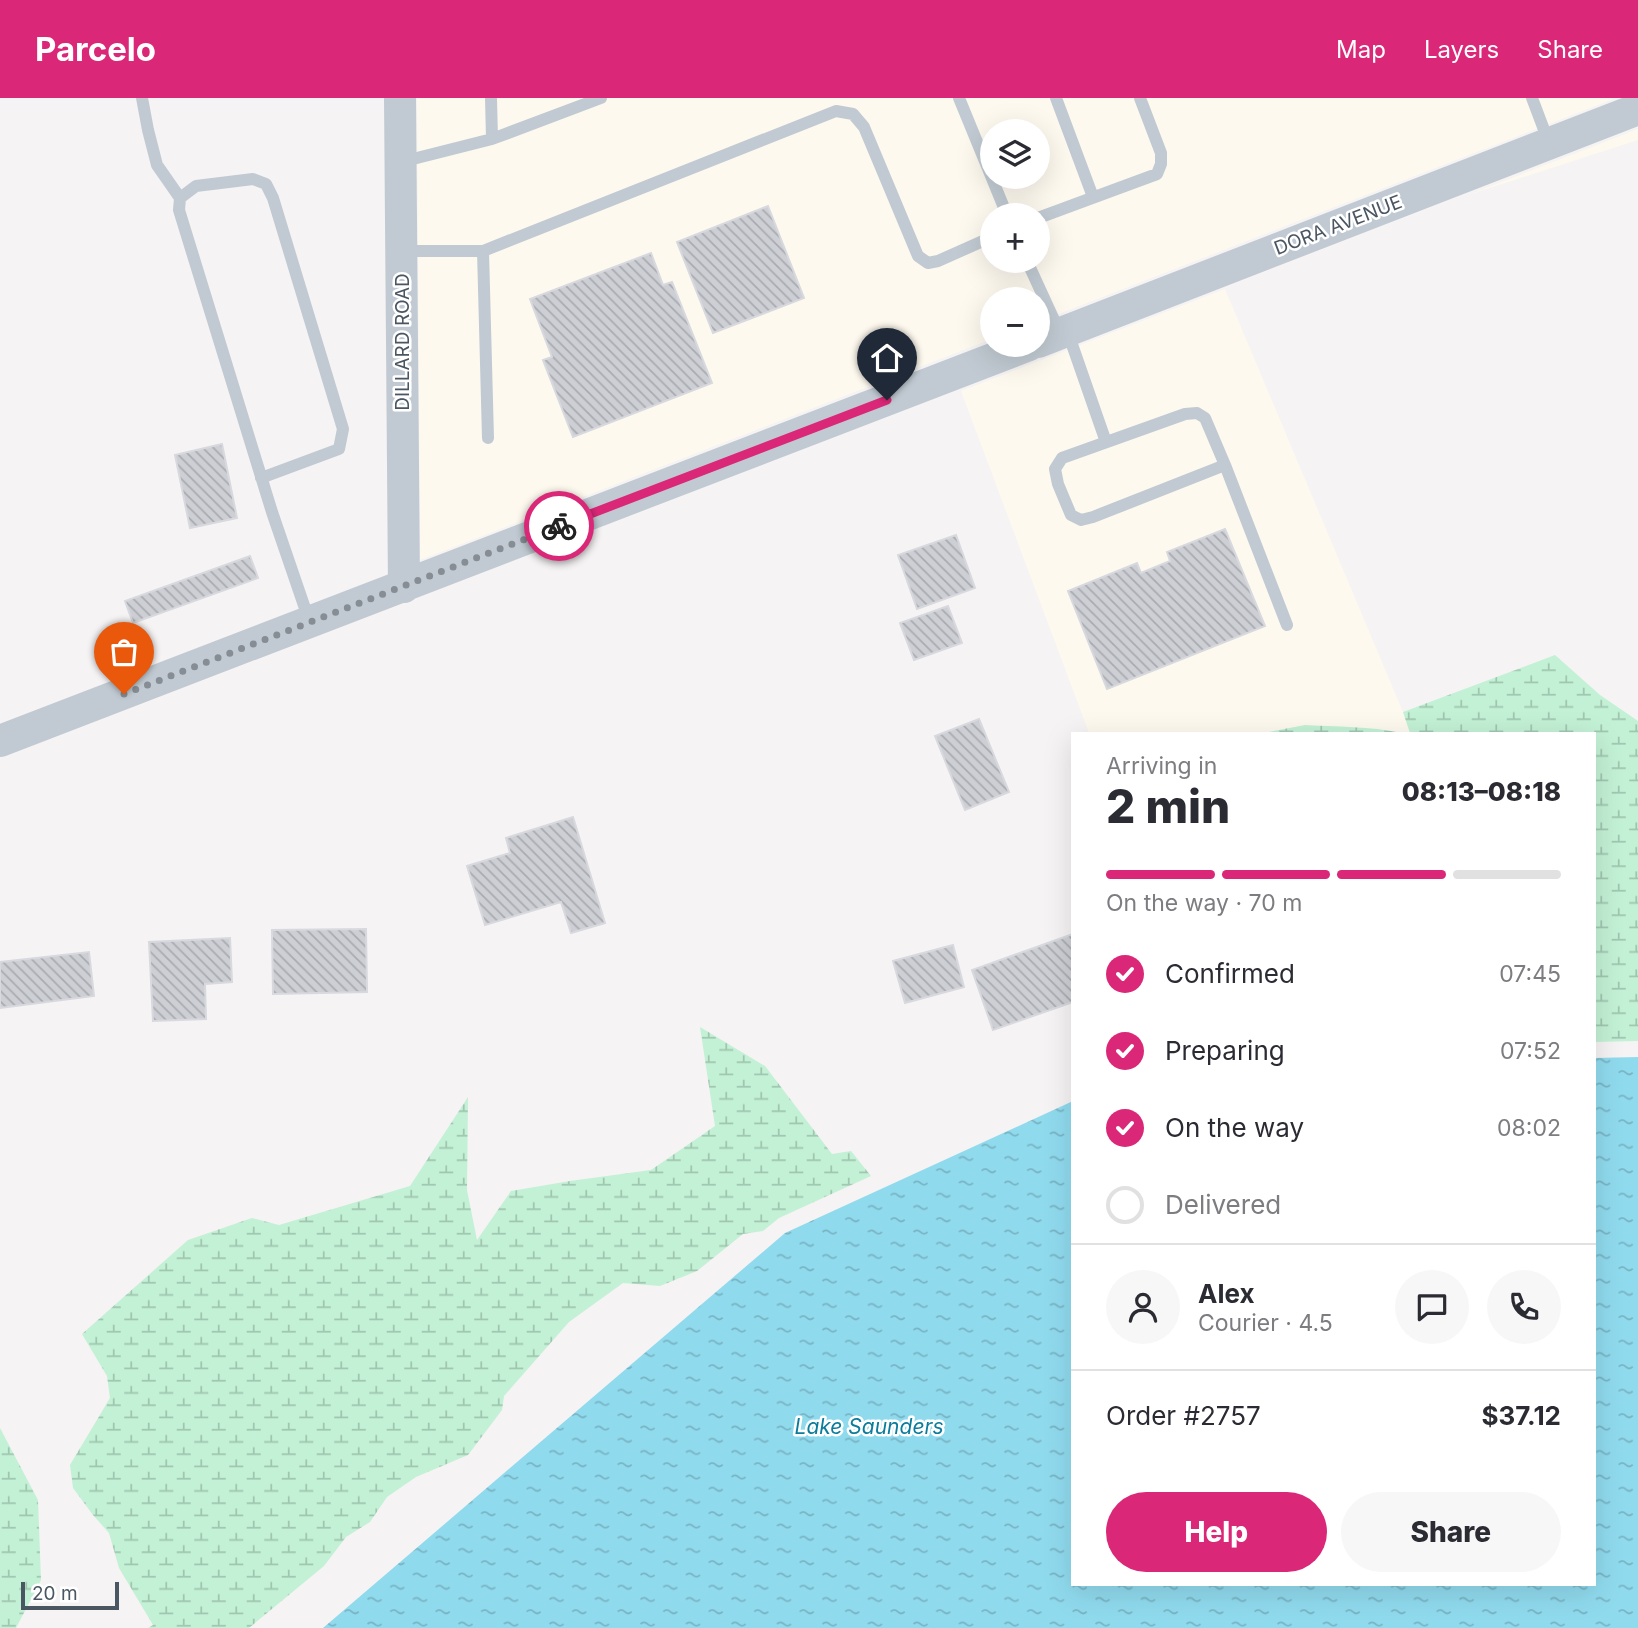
<!DOCTYPE html>
<meta charset="utf-8">
<style>
:root{--surface:#fff;--page:#f7f7f7;--text:#2b2b33;--muted:#7c7c81;--line:#e1e1e2;--accent:#db2777}
body{margin:0;font-family:Inter,sans-serif;background:var(--page);color:var(--text);height:100vh;display:flex;flex-direction:column;font-size:26px;white-space:nowrap}
*{box-sizing:border-box;margin:0}
p{font-size:23px;color:var(--muted)}
.icon{flex:none;width:38px;height:38px;fill:none;stroke:currentColor;stroke-width:2;stroke-linecap:round;stroke-linejoin:round}
.map{position:relative;flex:1;overflow:hidden}
.panel{position:absolute;left:1071px;top:634px;width:525px;height:854px;display:flex;flex-direction:column;background:var(--surface);border-radius:0px;box-shadow:0 7px 28px #0002}
.panel>*{flex:none}
.buttons{position:absolute;left:980px;top:21px;display:grid;gap:14px}
.buttons a{display:grid;place-items:center;width:70px;height:70px;border-radius:50%;background:var(--surface);box-shadow:0 7px 28px #0002;font-size:35px}
.scale{position:absolute;left:21px;bottom:18px;width:98px;box-sizing:border-box;padding-left:7px;border:4px solid #4a5661;border-top:0;font-size:19px;line-height:24px;white-space:nowrap;color:#4a5661;-webkit-text-stroke:5px #fff;paint-order:stroke}
.pin{position:absolute;display:grid;place-items:center;width:60px;height:60px;color:#fff;margin:-72px -30px;border-radius:50% 50% 50% 0;rotate:-45deg;box-shadow:0 0 7px #0007}
.pin .icon{rotate:45deg}
.courier{position:absolute;display:grid;place-items:center;width:70px;height:70px;margin:-35px;border:5px solid #db2777;border-radius:50%;background:#fff;color:#222;box-shadow:0 2px 9px #0007}
.headline em{font-style:normal;font-weight:800}
.headline div{display:flex;flex-direction:column-reverse}
.headline{display:flex;align-items:center;justify-content:space-between;height:119px;padding:0 35px}
h1{font-size:46px;font-weight:800;line-height:52px}
.bar{display:grid;grid-template-columns:repeat(4,1fr);gap:10px 7px;align-content:center;height:84px;padding:0 35px}
.bar i{height:9px;border-radius:5px;background:var(--line)}
.bar .selected{background:var(--accent)}
.bar p{grid-column:span 4}
.line{display:flex;align-items:center;gap:18px;padding:0 35px;border-top:2px solid var(--line)}
.line div{flex:1}
.round{display:grid;place-items:center;flex:none;width:74px;height:74px;border-radius:37px;background:var(--page)}
ol{padding:0 35px;list-style:none}
li{display:flex;align-items:center;gap:21px;height:77px}
li p{margin-inline-start:auto}
li .icon{padding:7px;border-radius:50%;background:var(--accent);color:#fff;stroke-width:4}
li:last-child{color:var(--muted)}
li i{width:38px;height:38px;border:4px solid var(--line);border-radius:50%}
.button{display:flex;gap:14px;margin-top:auto;padding:14px 35px}
.button a{flex:1;height:80px;border-radius:42px;background:var(--accent);color:#fff;font-size:28px;font-weight:800;line-height:80px;text-align:center}
.button a+a{background:var(--page);color:var(--text)}
header{display:flex;align-items:center;gap:42px;box-sizing:border-box;height:98px;padding:0 35px;background:var(--accent);color:#fff}
header strong{font-size:33px}
nav{display:flex;gap:38px;margin-inline-start:auto;font-size:24px}
.map>svg:first-child{display:block}
</style>
<header>
<strong>Parcelo</strong>
<nav><a>Map</a><a>Layers</a><a>Share</a></nav>
</header>
<div class="map">
<svg width="1638" height="1530" viewBox="0 0 1638 1530">
<defs>
<pattern id="wetland-marsh" width="20" height="14" patternUnits="userSpaceOnUse" patternTransform="scale(1.75)"><rect width="20" height="14" fill="#c3f1d5"/><path d="M1 5h8M5 5V1M11 12h8M15 12V8" fill="none" stroke="#a0c6b0"/></pattern>
<pattern id="water-ripples" width="26" height="14" patternUnits="userSpaceOnUse" patternTransform="scale(1.75)"><rect width="26" height="14" fill="#90daee"/><path d="M2 4q2-2 4 0t4 0M15 11q2-2 4 0t4 0" fill="none" stroke="#78b4c4"/></pattern>
<pattern id="building-back-hatch" width="6" height="6" patternUnits="userSpaceOnUse" patternTransform="scale(1.75)"><rect width="6" height="6" fill="#cdcfd5"/><path d="M-1 5l2 2M0 0l6 6M5-1l2 2" fill="none" stroke="#a8abb0"/></pattern>
</defs>
<rect width="100%" height="100%" fill="#f5f3f3"/>
<path fill="#fdf9ef" fill-rule="evenodd" d="M417 0H1616L1038 224V201H992V241L420 462ZM992 33H1038V79H992ZM992 117H1038V163H992Z
M1638 31V42L1465 98Z
M1225 191 1403 614 1410 635 1360 630 1306 627 1264 635H1089L961 293Z"/>
<path fill="url(#wetland-marsh)" d="M1555 557 1600 597 1638 623V943L1594 944V635H1410L1403 614Z
M1305 627C1337 629 1370 628 1401 635H1264Z
M700 929 765 968 832 1056 851 1053 871 1078 779 1120 763 1133 743 1136 697 1173 660 1188 623 1185 569 1224 504 1298 502 1312 468 1357 416 1379 387 1399 370 1424 346 1439 324 1468 249 1530H148L153 1527 119 1470 109 1435 93 1417 73 1390 70 1367 110 1300 107 1278 82 1236 188 1142 252 1120 279 1127 410 1088 468 999 467 1092 477 1142 511 1093 570 1083 651 1072 715 1028Z
M0 1330 38 1402 41 1482 16 1530H0Z"/>
<path fill="url(#water-ripples)" d="M1638 959V1530H323L785 1135 1073 1003V1486H1594V960Z"/>
<path fill="url(#building-back-hatch)" stroke="#d7d9de" stroke-width="2" d="M768 108 804 200 713 235 677 144Z
M651 155 663 187 672 184 712 285 573 339 543 262 552 259 530 201Z
M222 346 237 420 190 430 175 357Z
M1225 431 1265 528 1107 591 1068 493 1137 465 1141 475 1170 463 1167 454Z
M956 437 975 490 917 511 898 457Z
M250 458 258 480 133 525 125 503Z
M948 508 962 545 914 562 900 525Z
M979 621 1009 694 965 712 935 638Z
M573 719 605 825 571 835 561 804 485 827 467 768 510 755 506 740Z
M366 831 367 894 273 896 272 832Z
M1073 836V904L993 932 972 872Z
M230 840 232 884 205 886 206 921 153 923 149 844Z
M953 847 964 889 905 905 893 863Z
M89 854 94 898 0 910V864Z"/>
<g fill="none" stroke-linecap="round" stroke-linejoin="round">
<path stroke="#c1cad2" stroke-width="12" d="M142 0 148 32 157 67 180 100
M959 0 1007 117
M1056 0 1093 99
M1532 0 1549 45
M492 41 601 0
M401 64 492 41 491 0
M1038 120 1157 76 1161 66V55L1140 0
M402 153H483L488 340
M483 153 836 13 853 16 864 29 918 158 928 165 938 163 992 139
M1027 163 1060 235
M1067 232 1106 344
M1197 315 1205 320 1225 367 1093 419 1081 422 1071 417 1058 386 1055 371 1062 360 1185 316Z
M1225 367 1287 527
M261 380 339 351 343 331 273 100 266 86 253 81 196 88 180 100 179 112 272 414 310 525"/>
<path stroke="#c1cad2" stroke-width="32" d="M400 0 404 489
M1038 244 1638 11
M0 643 1029 247"/>
</g>
<g fill="none" stroke-linecap="round" stroke-linejoin="round">
<path stroke="#868d94" stroke-width="7" stroke-dasharray="0 12.6" d="M124 596 559 428"/>
<path stroke="#db2777" stroke-width="9" d="M559 428 887 302"/>
</g>
<g text-anchor="middle" dominant-baseline="central" stroke-width="5" stroke-linejoin="round" paint-order="stroke">
<g font-size="19" fill="#4a5661" stroke="#fff">
<text transform="translate(1338 127) rotate(-21)">DORA AVENUE</text>
<text transform="translate(402 244) rotate(-90)">DILLARD ROAD</text>
</g>
<g font-size="21" font-style="italic" fill="#0c7c9b" stroke="#fff">
<text x="869" y="1328">Lake Saunders</text>
</g>
</g>
</svg>
<div class="buttons">
<a><svg class="icon" aria-label="layers" viewBox="0 0 24 24"><path d="M12 4l9 5-9 5-9-5zM3 14l9 5 9-5"/></svg></a>
<a>+</a>
<a>−</a>
</div>
<div class="scale">20 m</div>
<div class="pin" style="left:124px;top:596px;background:#ea580c"><svg class="icon" aria-label="bag" viewBox="0 0 24 24"><path d="M5 8h14l-1 12H6zM9 8a3 3 0 0 1 6 0"/></svg></div>
<div class="pin" style="left:887px;top:302px;background:#1f2937"><svg class="icon" aria-label="home" viewBox="0 0 24 24"><path d="M3 11l9-7 9 7M6 9v11h12V9"/></svg></div>
<div class="courier" style="left:559px;top:428px"><svg class="icon" aria-label="bike" viewBox="0 0 24 24"><circle cx="6" cy="16" r="4"/><circle cx="18" cy="16" r="4"/><path d="M6 16l4-8h5l3 8M10 8l3 8H6M13 5h3"/></svg></div>
<section class="panel">
<div class="headline"><div><h1>2 min</h1><p>Arriving in</p></div><em>08:13–08:18</em></div>
<div class="bar"><i class="selected"></i><i class="selected"></i><i class="selected"></i><i></i><p>On the way · 70 m</p></div>
<ol>
<li><svg class="icon" aria-label="check" viewBox="0 0 24 24"><path d="M5 12l5 5 9-10"/></svg>Confirmed<p>07:45</p></li>
<li><svg class="icon" aria-label="check" viewBox="0 0 24 24"><path d="M5 12l5 5 9-10"/></svg>Preparing<p>07:52</p></li>
<li><svg class="icon" aria-label="check" viewBox="0 0 24 24"><path d="M5 12l5 5 9-10"/></svg>On the way<p>08:02</p></li>
<li><i></i>Delivered</li>
</ol>
<div class="line" style="height:126px"><a class="round"><svg class="icon" aria-label="person" viewBox="0 0 24 24"><circle cx="12" cy="8" r="4"/><path d="M4 21q1-7 8-7t8 7"/></svg></a><div><b>Alex</b><p>Courier · 4.5</p></div><a class="round"><svg class="icon" aria-label="chat" viewBox="0 0 24 24"><path d="M4 5h16v11H9l-5 4z"/></svg></a><a class="round"><svg class="icon" aria-label="phone" viewBox="0 0 24 24"><path d="M5 4h4l2 5-3 2q2 4 5 5l2-3 5 2v4C11 20 4 13 5 4z"/></svg></a></div>
<div class="line" style="height:91px"><div>Order #2757</div><b>$37.12</b></div>
<div class="button"><a>Help</a><a>Share</a></div>
</section>
</div>
